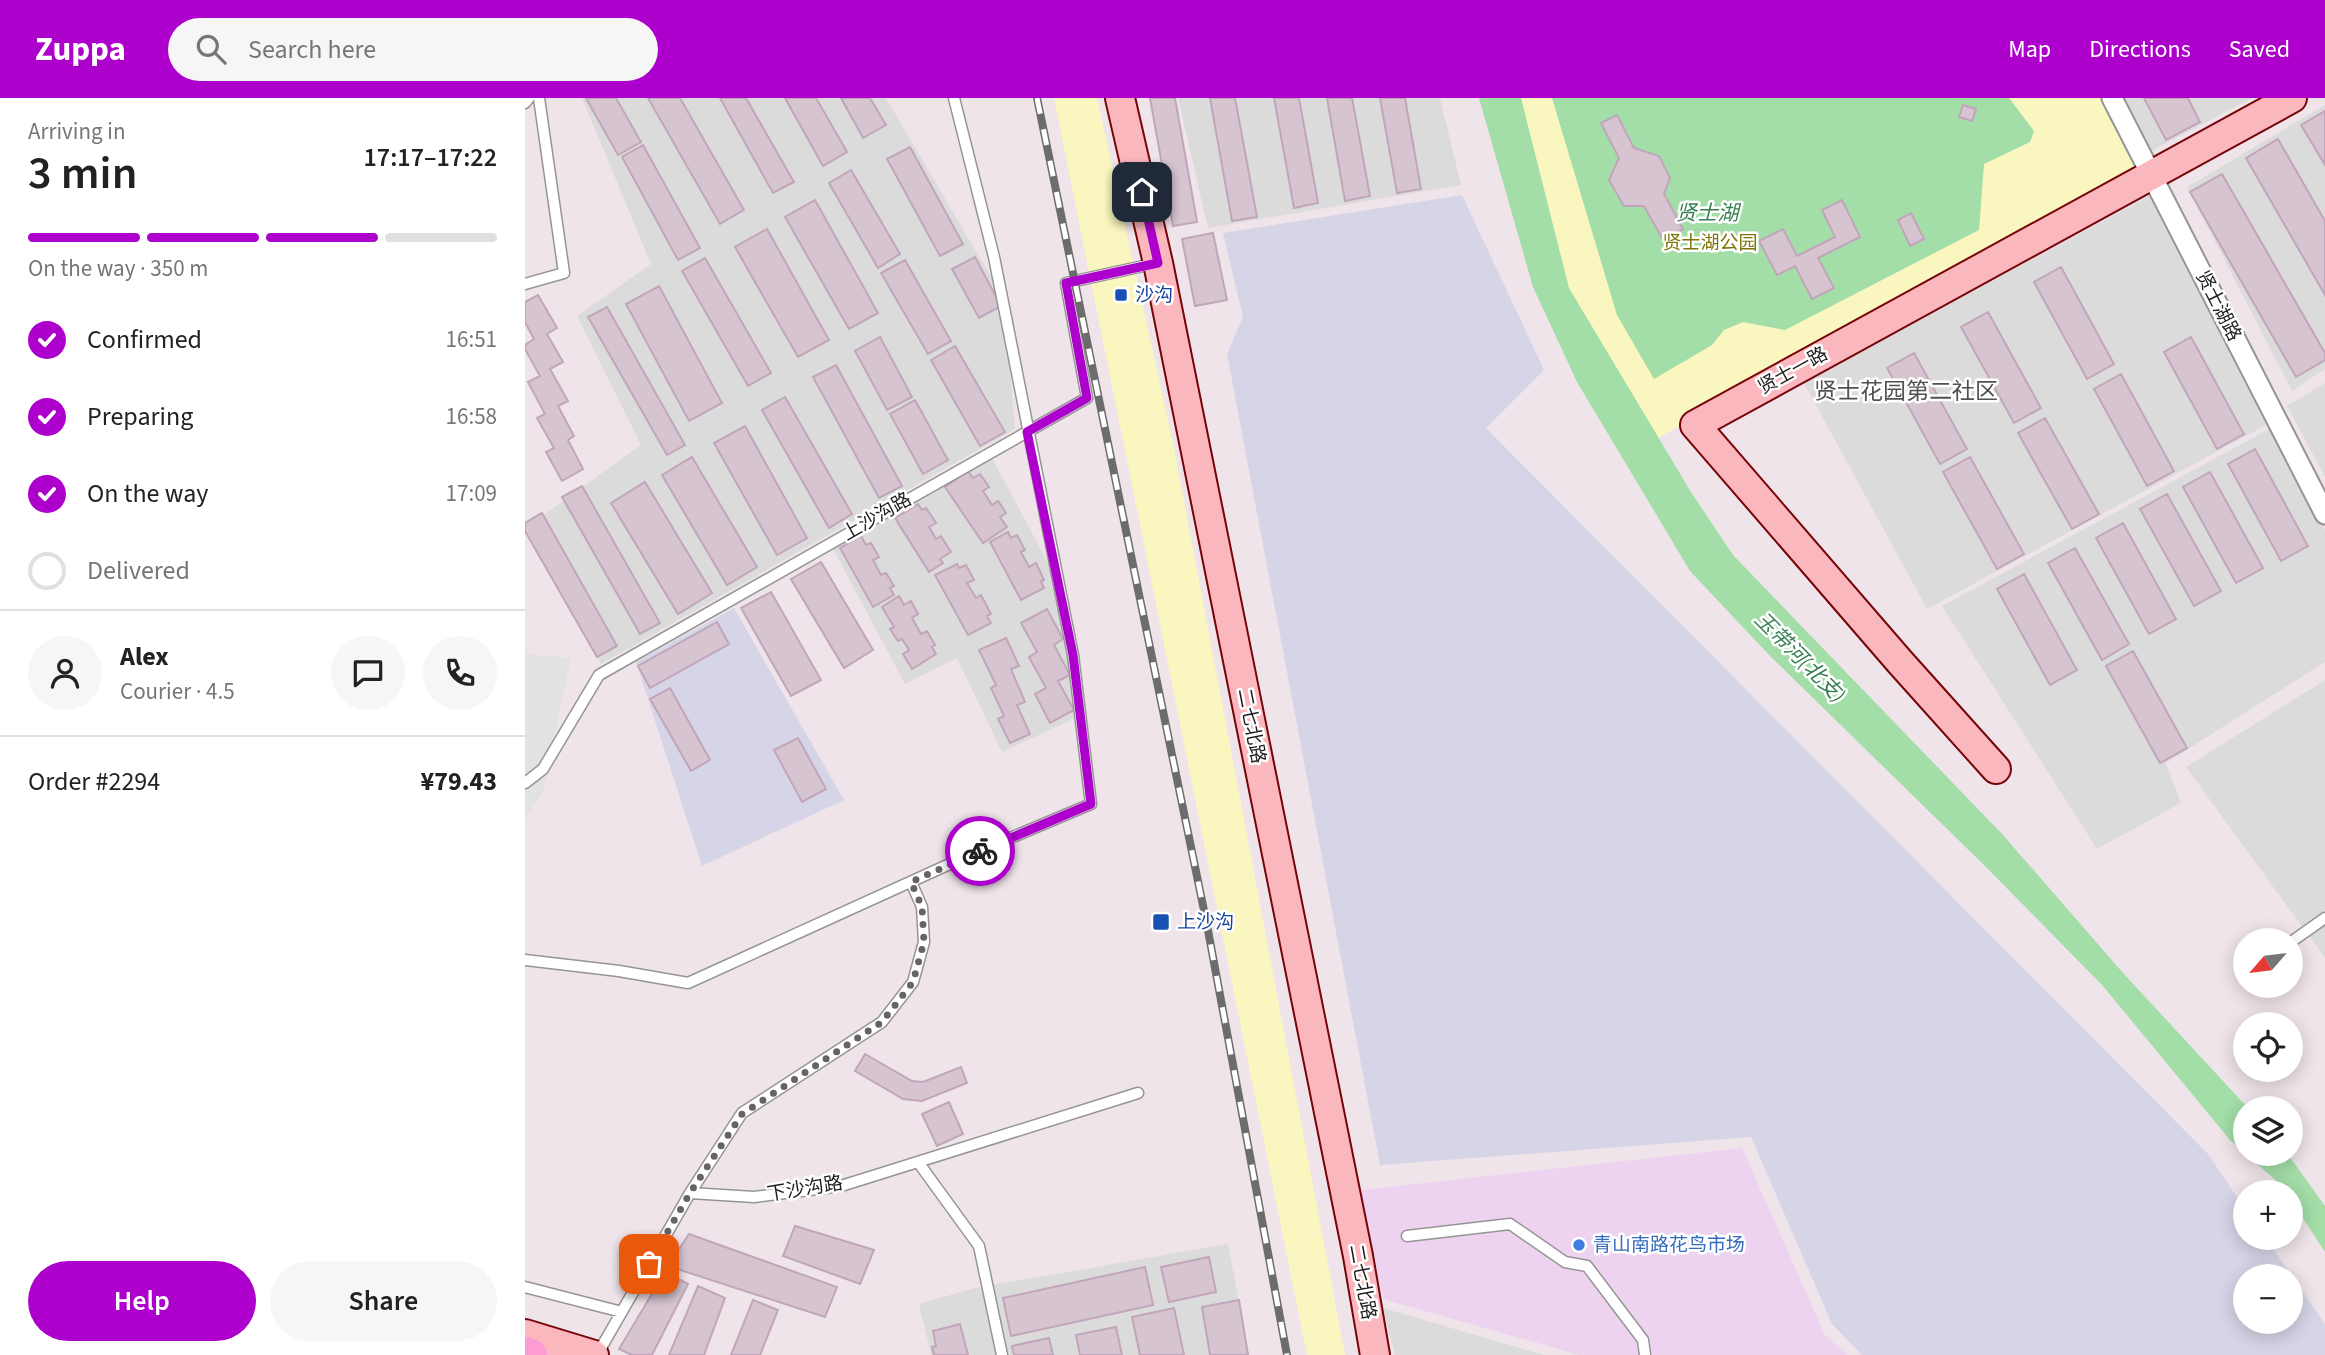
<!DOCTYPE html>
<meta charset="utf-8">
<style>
:root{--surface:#fff;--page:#f6f6f6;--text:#222;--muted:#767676;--line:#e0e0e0;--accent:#ad00cc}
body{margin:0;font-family:"Source Sans 3","Noto Sans SC",sans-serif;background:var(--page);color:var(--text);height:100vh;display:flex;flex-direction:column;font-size:26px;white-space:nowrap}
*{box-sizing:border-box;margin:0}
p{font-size:23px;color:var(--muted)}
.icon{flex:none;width:38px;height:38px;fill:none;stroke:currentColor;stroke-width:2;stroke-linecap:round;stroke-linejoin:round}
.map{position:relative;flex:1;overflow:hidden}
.sheet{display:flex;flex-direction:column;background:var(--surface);width:525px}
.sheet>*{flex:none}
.needle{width:46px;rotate:242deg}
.tools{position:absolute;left:1708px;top:830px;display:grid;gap:14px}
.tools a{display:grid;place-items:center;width:70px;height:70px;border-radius:50%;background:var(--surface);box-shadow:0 4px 18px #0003;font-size:35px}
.pin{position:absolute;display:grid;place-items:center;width:60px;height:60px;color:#fff;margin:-30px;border-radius:14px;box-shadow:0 4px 10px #0006}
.courier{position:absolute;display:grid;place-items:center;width:70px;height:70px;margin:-35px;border:5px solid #ad00cc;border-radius:50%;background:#fff;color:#222;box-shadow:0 2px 9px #0007}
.headline em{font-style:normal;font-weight:600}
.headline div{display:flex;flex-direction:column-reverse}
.headline{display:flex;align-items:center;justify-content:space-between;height:119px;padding:0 28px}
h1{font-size:46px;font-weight:600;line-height:52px}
.bar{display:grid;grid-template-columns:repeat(4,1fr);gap:10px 7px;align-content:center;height:84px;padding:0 28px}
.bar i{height:9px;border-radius:5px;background:var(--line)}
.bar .current{background:var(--accent)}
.bar p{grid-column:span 4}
.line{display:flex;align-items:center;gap:18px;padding:0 28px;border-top:2px solid var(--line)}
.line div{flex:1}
.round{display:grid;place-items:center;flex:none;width:74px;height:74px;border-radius:37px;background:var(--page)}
ol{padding:0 28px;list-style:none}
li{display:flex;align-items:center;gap:21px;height:77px}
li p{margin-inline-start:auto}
li .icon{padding:7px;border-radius:50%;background:var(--accent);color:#fff;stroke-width:4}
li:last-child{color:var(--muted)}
li i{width:38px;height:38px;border:4px solid var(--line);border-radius:50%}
.button{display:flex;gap:14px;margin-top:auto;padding:14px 28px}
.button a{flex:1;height:80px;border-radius:42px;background:var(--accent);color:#fff;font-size:28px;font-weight:600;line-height:80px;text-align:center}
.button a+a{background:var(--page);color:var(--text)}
header{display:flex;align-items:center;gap:42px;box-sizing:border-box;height:98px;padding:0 35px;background:var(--accent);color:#fff}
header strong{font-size:33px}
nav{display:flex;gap:38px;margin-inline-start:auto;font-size:24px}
.search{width:490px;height:63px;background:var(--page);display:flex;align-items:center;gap:18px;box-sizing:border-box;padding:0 24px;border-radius:38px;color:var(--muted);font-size:26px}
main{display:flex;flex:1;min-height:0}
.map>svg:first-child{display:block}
</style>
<header>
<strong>Zuppa</strong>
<div class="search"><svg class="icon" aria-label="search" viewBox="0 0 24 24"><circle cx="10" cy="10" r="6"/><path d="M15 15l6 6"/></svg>Search here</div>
<nav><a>Map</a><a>Directions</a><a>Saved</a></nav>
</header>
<main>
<section class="sheet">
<div class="headline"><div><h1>3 min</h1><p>Arriving in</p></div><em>17:17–17:22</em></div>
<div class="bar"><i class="current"></i><i class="current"></i><i class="current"></i><i></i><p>On the way · 350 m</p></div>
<ol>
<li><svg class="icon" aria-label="check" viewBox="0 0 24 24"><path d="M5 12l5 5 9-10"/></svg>Confirmed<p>16:51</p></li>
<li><svg class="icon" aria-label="check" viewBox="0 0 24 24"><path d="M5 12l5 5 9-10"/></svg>Preparing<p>16:58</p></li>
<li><svg class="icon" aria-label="check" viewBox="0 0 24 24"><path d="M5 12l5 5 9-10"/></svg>On the way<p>17:09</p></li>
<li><i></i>Delivered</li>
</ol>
<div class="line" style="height:126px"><a class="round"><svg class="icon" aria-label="person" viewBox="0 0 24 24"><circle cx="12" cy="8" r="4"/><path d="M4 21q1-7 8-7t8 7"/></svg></a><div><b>Alex</b><p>Courier · 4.5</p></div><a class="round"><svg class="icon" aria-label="chat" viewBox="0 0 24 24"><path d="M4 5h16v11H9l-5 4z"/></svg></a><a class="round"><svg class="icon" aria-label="phone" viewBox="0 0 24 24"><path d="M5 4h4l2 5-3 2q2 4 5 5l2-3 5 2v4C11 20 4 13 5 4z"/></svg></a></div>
<div class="line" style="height:91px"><div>Order #2294</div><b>¥79.43</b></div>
<div class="button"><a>Help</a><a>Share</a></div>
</section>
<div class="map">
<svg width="1800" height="1257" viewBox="0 0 1800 1257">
<rect width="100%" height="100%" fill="#efe4e9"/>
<path fill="#dcdbdc" d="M57 0H361L479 201 490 331 76 566 2 429 116 347 52 218 126 166Z
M653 0H915L936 87 683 130Z
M1597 0H1727L1624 54Z
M1800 7V271L1767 293 1662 89Z
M1624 98 1741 327 1402 511 1279 285Z
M1800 285V379L1762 308Z
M1746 330 1800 432V564L1641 665 1656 705 1572 751 1417 508Z
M466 358 530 478 559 616 477 654 432 560 380 586 307 449Z
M1800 582V860L1661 669Z
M703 1146 724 1257H406L394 1206 450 1190Z
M858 1210 1019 1257H870Z"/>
<path fill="#edd3f0" d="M1217 1050 1300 1237 1322 1257H1055L858 1201 836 1092Z"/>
<path fill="#d6d5e8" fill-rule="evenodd" d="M937 97 1019 272 961 330 1683 1056 1720 1111V1139H1740L1800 1226V1257H1337L1307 1226 1226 1039 855 1067 702 256 718 219 698 135ZM1720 1178H1766V1223H1720Z
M209 510 319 702 177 768 111 564Z"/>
<path fill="#faf6c0" d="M529 0H572L648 345 820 1257H782Z
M986 0H1582L1619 72 1129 342 1041 191Z"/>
<path fill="#e2e2e2" d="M0 556 46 560 17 696 0 721Z"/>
<path fill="#a3dda8" d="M954 0H996L1044 190 1166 394 1208 457 1478 737 1598 875 1723 1010H1720V1055H1762L1800 1108V1154L1766 1102V1094H1760L1755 1086 1705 1042 1578 888 1459 767 1246 559 1165 473 1052 284 1008 189Z
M1027 0H1484L1509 33 1505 44 1459 66 1454 132 1260 232 1218 224 1199 232 1187 247 1129 281 1092 217Z"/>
<path fill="#d6c4d1" stroke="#c1a6b9" stroke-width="2" d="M61 0H91L116 44 93 57Z
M123 0H155L219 112 195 126Z
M195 0H221L269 84 248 95Z
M260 0H291L322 54 298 68Z
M316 0H345L361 27 338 40Z
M625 0H650L672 124 648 128Z
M685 0H710L732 119 707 123Z
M749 0H774L793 105 769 110Z
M802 0H827L845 98 820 103Z
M855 0H880L896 91 872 95Z
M1619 0H1663L1675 24 1641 42Z
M1438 7 1451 11 1447 23 1434 19Z
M1800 13V67L1776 27Z
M1092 17 1109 50 1134 58 1145 80 1139 96 1158 131 1138 142 1119 108H1099L1084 82 1094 60 1076 25Z
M1753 41 1800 123V197L1721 60Z
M118 47 175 150 153 162 97 59Z
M385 49 438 146 415 158 362 61Z
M326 72 375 156 353 170 304 85Z
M1697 76 1800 255V262L1771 279 1665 94Z
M290 102 353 215 324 231 260 119Z
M1317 102 1335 139 1293 160 1309 190 1287 201 1270 168 1252 177 1234 143 1258 131 1272 158 1310 139 1297 112Z
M1386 115 1399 141 1385 148 1373 122Z
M242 131 304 242 273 259 210 149Z
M688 135 702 202 670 208 657 141Z
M450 159 476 208 454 220 427 171Z
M180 160 246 275 223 288 157 173Z
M380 162 426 243 403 256 356 175Z
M1536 169 1589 266 1562 281 1509 184Z
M134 188 197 305 164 323 101 206Z
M13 197 32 230 22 236 38 264 25 271 43 303 33 308 49 338 43 342 58 371 37 383 21 354 29 350 12 320 20 316 3 284 15 278 0 251V247L9 241 0 224V204Z
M82 209 160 347 142 357 63 219Z
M1463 214 1516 310 1489 325 1436 229Z
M355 239 387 299 362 312 330 253Z
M1666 239 1719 336 1692 351 1639 254Z
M430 248 480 334 455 348 406 262Z
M1389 255 1442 351 1415 366 1362 270Z
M311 267 377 388 354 400 288 279Z
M1596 276 1649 373 1622 388 1569 291Z
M260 299 327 416 304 430 237 312Z
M390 302 423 362 398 376 365 316Z
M1520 320 1574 416 1547 431 1493 335Z
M220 328 282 440 252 457 189 345Z
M1730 351 1783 448 1756 463 1703 366Z
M167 359 232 469 202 487 137 377Z
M1445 359 1499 456 1472 471 1418 374Z
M443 373 448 380 455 376 464 389 458 393 467 407 473 403 481 415 475 419 482 429 458 445 420 389Z
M1685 374 1738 470 1711 485 1658 389Z
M120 384 187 495 153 516 86 405Z
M57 388 135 525 115 536 37 399Z
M1642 396 1696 493 1669 508 1615 411Z
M393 406 397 412 401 410 411 425 404 429 411 441 416 438 426 454 415 461 418 465 404 474 370 420Z
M17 415 92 548 72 559 0 433V425Z
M1598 425 1651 521 1624 536 1571 440Z
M483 434 486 440 492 437 500 452 496 454 504 469 511 465 519 482 516 483 519 490 496 502 465 444Z
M336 438 341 447 346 445 354 459 348 462 356 477 361 475 369 488 365 490 369 497 348 509 315 450Z
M1550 450 1604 546 1577 562 1523 465Z
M296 464 348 552 319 570 266 481Z
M432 466 434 470 441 467 449 482 442 485 451 500 456 497 466 516 462 518 466 525 443 537 410 477Z
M1499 476 1552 572 1525 587 1472 491Z
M246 494 296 582 266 598 216 510Z
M374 498 379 507 386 503 393 516 387 520 396 536 402 533 410 547 407 549 411 556 387 571 378 556 384 552 377 541 373 543 365 531 369 529 357 509Z
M522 511 538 541 529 547 545 577 533 583 549 612 525 625 510 596 521 590 504 559 512 554 496 525Z
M192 524 204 546 125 590 113 568Z
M481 540 494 568 486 571 500 604 492 607 505 636 485 645 473 621 479 618 466 590 471 587 454 552Z
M1608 553 1662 650 1635 665 1581 568Z
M145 590 185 662 166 673 125 601Z
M273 640 301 691 277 704 249 652Z
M340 956 387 983 398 984 436 969 442 985 397 1003 378 1001 330 973Z
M424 1004 438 1036 412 1048 397 1016Z
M270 1128 349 1152 335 1186 258 1158Z
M164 1136 312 1189 300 1219 143 1168Z
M684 1159 691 1194 644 1204 636 1169Z
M620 1169 628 1207 486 1238 478 1200Z
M140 1174 163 1186 127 1257H107L94 1251Z
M173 1188 200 1200 179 1257H144Z
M228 1202 253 1212 235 1257H206Z
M714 1202 723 1257H685L677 1209Z
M649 1210 659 1257H615L607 1219Z
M435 1226 443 1257H409L407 1249 411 1248 408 1233Z
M591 1229 597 1257H555L551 1237Z
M524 1240 528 1257H489L487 1248Z"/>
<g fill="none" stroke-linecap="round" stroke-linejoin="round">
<defs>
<path id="lane" d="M0 5 4 0
M0 186 39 175 14 0
M0 685 18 671 74 577 562 300 541 185 632 165
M1766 844 1800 820
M0 862 94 873 163 885 438 760 566 706 548 557 469 159 429 0
M393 1064 454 1148 477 1257
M165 1095 229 1099 316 1088 613 995
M882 1138 985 1126 1040 1164 1062 1168 1118 1242 1120 1257
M0 1189 97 1214
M72 1257 165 1095 217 1015 357 924 388 884 399 844 397 809 386 784"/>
<path id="street" d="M1587 0 1800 416"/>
<path id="secondary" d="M595 0 633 165 833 1158 850 1257
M1471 671 1375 564 1170 327 1767 0
M0 1236 69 1257"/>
<path id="primary" d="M0 1255 6 1257"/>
</defs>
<use href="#lane" stroke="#959595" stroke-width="13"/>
<use href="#street" stroke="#959595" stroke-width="23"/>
<use href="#secondary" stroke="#760408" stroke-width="32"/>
<use href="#primary" stroke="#980049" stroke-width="35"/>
<use href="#lane" stroke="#fff" stroke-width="10"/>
<use href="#street" stroke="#fff" stroke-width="19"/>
<use href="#secondary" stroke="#fab7bd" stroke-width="28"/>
<use href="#primary" stroke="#fd9bd4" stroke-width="32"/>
<defs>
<path id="rail" d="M512 0 682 827 762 1257"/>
</defs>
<use href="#rail" stroke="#6c6c6c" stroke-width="8"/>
<use href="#rail" stroke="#fff" stroke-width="5" stroke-dasharray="16" stroke-linecap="butt"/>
</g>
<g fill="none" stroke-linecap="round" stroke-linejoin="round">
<path stroke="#676365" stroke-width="7" stroke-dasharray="0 12.6" d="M124 1166 165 1095 217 1016 357 924 388 884 399 844 397 809 386 784 455 753"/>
<path stroke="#ad00cc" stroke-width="9" d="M455 753 566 706 548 557 502 334 562 300 541 185 633 165 617 94"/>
</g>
<g fill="#1a4fb4" stroke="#fff" stroke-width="2.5">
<rect x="589" y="190" width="14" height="14" rx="3.5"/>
<rect x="627" y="815" width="18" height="18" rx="3.5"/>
</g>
<circle fill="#3f7fe0" stroke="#fff" stroke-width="2.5" cx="1054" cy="1147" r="7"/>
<g text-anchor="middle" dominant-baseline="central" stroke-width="5" stroke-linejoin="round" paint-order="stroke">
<g font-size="19" fill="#7e760a" stroke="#fff">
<text x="1185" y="145">贤士湖公园</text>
</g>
<g font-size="19" fill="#164399" stroke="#fff" text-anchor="start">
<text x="610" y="197">沙沟</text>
<text x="652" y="824">上沙沟</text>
</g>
<g font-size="19" fill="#1e1e1e" stroke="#fff">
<text transform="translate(1693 208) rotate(63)">贤士湖路</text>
<text transform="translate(1268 273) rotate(-29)">贤士一路</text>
<text transform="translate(352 419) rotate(-30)">上沙沟路</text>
<text transform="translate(726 628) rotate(79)">二七北路</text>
<text transform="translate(280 1091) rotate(-9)">下沙沟路</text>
<text transform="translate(837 1184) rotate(80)">二七北路</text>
</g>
<g font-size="19" fill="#366cbe" stroke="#fff" text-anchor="start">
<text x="1068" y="1147">青山南路花鸟市场</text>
</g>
<g font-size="21" font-style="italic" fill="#388051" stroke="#fff">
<text x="1182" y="115">贤士湖</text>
<text transform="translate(1275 559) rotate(45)">玉带河(北支)</text>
</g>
<g font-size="23" fill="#515151" stroke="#fff">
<text x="1381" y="293">贤士花园第二社区</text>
</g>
</g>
</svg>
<div class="tools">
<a><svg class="needle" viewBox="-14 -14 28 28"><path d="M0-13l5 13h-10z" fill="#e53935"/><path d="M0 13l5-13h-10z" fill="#767676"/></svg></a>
<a><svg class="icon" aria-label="locate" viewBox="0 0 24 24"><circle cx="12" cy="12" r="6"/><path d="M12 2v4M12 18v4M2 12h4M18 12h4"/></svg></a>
<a><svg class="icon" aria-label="layers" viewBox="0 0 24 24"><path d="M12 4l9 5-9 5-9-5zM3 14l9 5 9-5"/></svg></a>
<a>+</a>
<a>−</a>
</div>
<div class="pin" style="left:124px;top:1166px;background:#ea580c"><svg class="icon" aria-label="bag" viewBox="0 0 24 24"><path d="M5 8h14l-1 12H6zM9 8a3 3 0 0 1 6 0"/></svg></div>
<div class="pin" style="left:617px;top:94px;background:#1f2937"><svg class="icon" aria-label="home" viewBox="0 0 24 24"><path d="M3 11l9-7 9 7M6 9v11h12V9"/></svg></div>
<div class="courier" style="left:455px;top:753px"><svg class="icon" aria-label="bike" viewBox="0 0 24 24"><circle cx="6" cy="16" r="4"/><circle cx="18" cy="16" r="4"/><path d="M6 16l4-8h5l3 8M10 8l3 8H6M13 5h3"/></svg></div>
</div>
</main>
